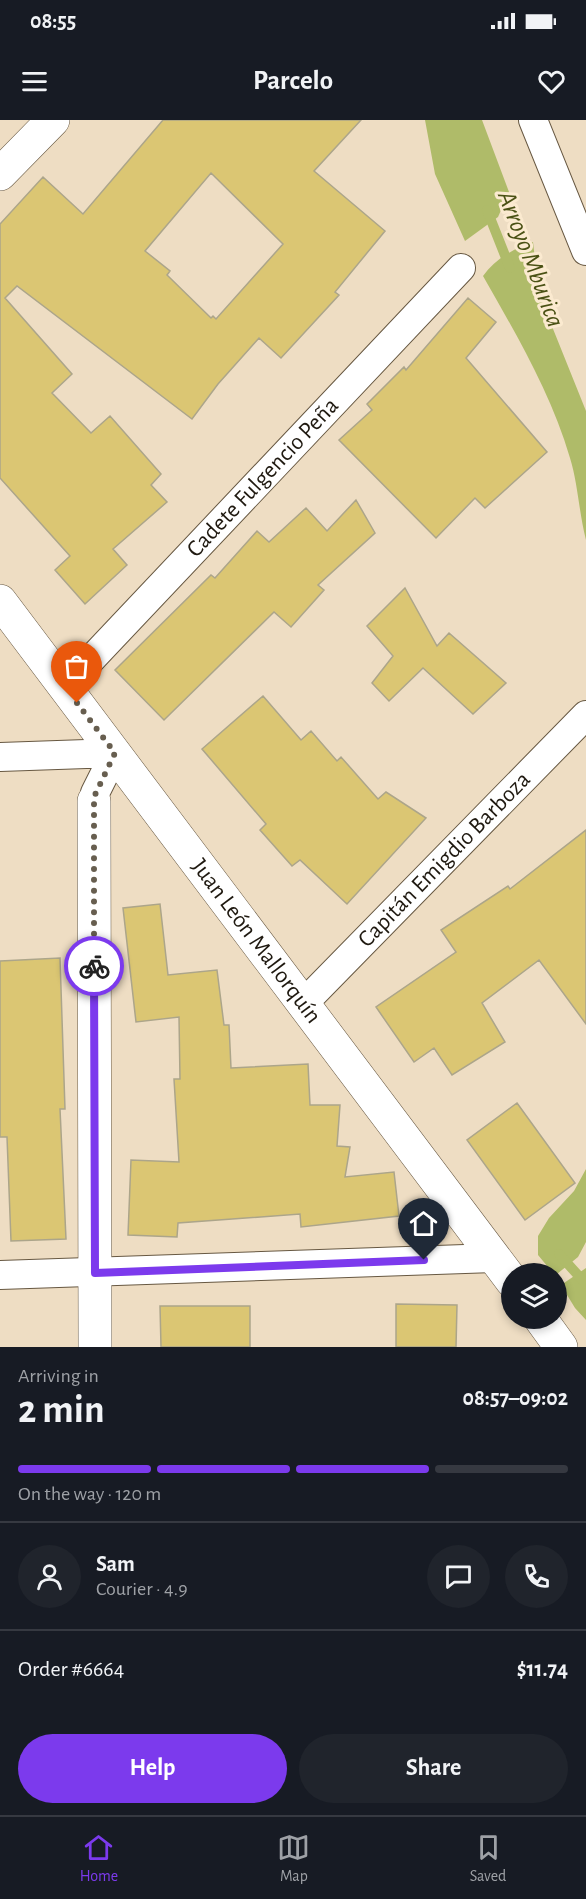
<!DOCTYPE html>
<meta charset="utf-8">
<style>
:root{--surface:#171b24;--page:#20242c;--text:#f1f3f6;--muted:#9ea1a6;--line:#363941;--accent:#7c3aed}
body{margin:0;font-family:"Alegreya Sans",sans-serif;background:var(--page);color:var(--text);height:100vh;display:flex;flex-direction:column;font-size:22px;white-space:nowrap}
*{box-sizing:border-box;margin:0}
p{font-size:20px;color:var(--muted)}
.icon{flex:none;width:33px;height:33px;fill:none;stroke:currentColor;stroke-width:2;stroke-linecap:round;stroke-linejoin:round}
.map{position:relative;height:1227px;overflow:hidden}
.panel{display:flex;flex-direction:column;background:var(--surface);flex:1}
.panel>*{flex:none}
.buttons{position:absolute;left:501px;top:1143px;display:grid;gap:12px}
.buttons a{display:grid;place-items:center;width:66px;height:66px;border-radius:50%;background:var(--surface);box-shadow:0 3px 9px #0003;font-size:30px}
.pin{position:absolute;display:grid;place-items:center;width:51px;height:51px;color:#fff;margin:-62px -26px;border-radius:50% 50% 50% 0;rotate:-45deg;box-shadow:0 0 6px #0007}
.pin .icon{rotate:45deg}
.courier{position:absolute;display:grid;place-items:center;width:60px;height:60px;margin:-30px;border:4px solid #7c3aed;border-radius:50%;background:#fff;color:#222;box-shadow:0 2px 8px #0007}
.summary em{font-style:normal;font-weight:700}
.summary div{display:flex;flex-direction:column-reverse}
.summary{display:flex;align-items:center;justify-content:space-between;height:102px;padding:0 18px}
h1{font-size:39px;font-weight:700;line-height:45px}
.bar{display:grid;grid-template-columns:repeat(4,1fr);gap:9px 6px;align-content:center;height:72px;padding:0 18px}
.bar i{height:8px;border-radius:4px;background:var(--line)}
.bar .selected{background:var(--accent)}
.bar p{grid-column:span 4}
.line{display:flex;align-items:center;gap:15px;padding:0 18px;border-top:2px solid var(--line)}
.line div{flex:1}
.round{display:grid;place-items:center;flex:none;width:63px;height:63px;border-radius:32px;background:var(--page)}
.action{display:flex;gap:12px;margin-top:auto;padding:12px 18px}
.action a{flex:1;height:69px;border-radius:36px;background:var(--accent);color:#fff;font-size:24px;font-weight:700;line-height:69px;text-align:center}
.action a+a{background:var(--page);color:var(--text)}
.status{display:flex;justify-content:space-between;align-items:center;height:42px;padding:0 30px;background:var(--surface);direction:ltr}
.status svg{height:16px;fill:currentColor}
header{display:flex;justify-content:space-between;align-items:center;height:78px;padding:0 18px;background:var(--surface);font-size:27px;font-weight:700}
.dock{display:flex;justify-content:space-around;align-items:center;height:84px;border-top:2px solid var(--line);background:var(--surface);font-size:16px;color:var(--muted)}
.dock a{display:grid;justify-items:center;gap:3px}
.dock .selected{color:var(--accent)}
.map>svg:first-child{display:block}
</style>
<div class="status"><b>08:55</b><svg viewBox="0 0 49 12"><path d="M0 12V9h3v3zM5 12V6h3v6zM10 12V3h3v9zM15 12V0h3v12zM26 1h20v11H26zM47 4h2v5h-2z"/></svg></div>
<header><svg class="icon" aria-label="menu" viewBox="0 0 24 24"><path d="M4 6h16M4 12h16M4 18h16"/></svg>Parcelo<svg class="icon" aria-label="heart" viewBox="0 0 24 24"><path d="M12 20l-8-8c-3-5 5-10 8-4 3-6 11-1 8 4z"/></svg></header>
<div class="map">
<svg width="586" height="1227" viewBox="0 0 586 1227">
<rect width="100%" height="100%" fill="#eeddc3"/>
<path fill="#afbb69" d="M425 0H482L509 72 498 97 465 121 435 54Z
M533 122 539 174 586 291V420C579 393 578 364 570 338 551 273 516 214 483 156 495 139 513 129 533 122Z
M586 1049V1122L578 1137 557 1154 553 1153 538 1135V1116L549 1098 574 1071Z
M586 1148V1200L575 1188 561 1165Z"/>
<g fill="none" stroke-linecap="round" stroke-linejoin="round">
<path stroke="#afbb69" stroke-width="10" d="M487 90 510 148
M559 1134 586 1164"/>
</g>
<path fill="#dbc673" stroke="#aca58a" stroke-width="1.5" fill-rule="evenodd" d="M163 0H361L314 51 385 111 335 172 339 175 281 238 259 218 218 264 192 299 17 166 5 178 72 254 52 273 91 313 110 296 161 354 151 365 167 382 113 429 127 445 85 484 55 450 70 436 0 358V104L43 57 83 94ZM211 53 283 124 216 199 213 196 211 198 167 155 170 151 145 131Z
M468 178 496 202 466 238 547 332 485 388 475 378 436 418 339 320 372 290 367 284 404 247 406 250Z
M356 380 375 413 318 465 324 470 291 507 274 492 164 600 115 550 211 455 215 458 257 411 269 422 306 388 327 411Z
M405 468 437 526 449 513 506 563 473 594 423 548 389 581 372 563 393 536 367 506Z
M263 576 301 620 311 611 337 641 341 637 378 679 386 672 426 698 347 784 300 740 292 746 260 710 266 704 202 629Z
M586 710V904L539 840 482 883 505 922 452 955 434 928 414 942 376 887 456 832 441 810 508 766 510 769Z
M160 784 168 855 217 850 224 905H229L231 948 308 944 310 985H340L337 1026 350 1027 345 1057 394 1052 399 1096 301 1107 300 1094 178 1103 177 1117 128 1115 131 1040 179 1042 174 959H180L179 897 136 902 123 788Z
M60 838 65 989H60L66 1119 11 1121 7 1017H0V841Z
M517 983 575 1063 525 1100 467 1020Z
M396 1184 457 1185 456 1227H396Z
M160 1186H250V1227H161Z"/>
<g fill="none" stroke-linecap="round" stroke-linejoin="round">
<defs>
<g id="street">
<path d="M533 0 586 131"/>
<path id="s1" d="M65 567 461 148"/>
<path d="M0 637 115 633 95 673 94 681"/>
<path id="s2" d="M303 884 586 595"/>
<path d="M0 1155 494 1138"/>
</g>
<g id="secondary">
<path d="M0 54 53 0"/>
<path id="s3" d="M0 481 512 1161"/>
<path d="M94 681 95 1227"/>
<path d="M540 1198 561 1227"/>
</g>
</defs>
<use href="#street" stroke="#675842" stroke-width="30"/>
<use href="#secondary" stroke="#675842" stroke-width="34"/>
<use href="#street" stroke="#fff" stroke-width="28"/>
<use href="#secondary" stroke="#fff" stroke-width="33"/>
</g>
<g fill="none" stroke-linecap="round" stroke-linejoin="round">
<path stroke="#675e4f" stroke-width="6" stroke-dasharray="0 10.8" d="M77 583 115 633 94 677V846"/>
<path stroke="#7c3aed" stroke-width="8" d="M94 846 95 1153 424 1140"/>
</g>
<g text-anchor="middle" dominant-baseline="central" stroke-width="6" stroke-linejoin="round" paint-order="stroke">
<g font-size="24" fill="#1f1910" stroke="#fbead0">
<text stroke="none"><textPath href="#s1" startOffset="288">Cadete Fulgencio Peña</textPath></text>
<text stroke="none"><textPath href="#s2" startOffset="202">Capitán Emigdio Barboza</textPath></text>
<text stroke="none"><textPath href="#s3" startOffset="426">Juan León Mallorquín</textPath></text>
</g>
<g font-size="26" font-style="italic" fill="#4a5114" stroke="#fbead0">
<text transform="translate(531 139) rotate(69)">Arroyo Mburica</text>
</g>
</g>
</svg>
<div class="buttons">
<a><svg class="icon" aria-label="layers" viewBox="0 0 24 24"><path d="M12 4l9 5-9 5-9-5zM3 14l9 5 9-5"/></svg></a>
</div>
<div class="pin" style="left:77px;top:583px;background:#ea580c"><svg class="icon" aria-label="bag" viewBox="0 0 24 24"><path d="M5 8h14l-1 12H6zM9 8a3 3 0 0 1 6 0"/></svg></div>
<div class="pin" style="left:424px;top:1140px;background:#1f2937"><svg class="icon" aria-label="home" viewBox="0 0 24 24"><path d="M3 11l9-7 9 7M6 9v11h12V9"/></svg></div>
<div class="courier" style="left:94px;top:846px"><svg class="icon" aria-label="bike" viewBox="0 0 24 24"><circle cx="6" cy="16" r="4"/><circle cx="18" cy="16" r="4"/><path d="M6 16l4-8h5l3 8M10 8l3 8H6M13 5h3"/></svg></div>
</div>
<section class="panel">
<div class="summary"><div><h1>2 min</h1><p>Arriving in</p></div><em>08:57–09:02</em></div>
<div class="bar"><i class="selected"></i><i class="selected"></i><i class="selected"></i><i></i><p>On the way · 120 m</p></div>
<div class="line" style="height:108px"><a class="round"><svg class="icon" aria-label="person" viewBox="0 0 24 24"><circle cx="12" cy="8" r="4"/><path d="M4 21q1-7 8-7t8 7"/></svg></a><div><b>Sam</b><p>Courier · 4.9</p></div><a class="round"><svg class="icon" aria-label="chat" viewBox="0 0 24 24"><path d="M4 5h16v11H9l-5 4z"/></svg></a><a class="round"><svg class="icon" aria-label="phone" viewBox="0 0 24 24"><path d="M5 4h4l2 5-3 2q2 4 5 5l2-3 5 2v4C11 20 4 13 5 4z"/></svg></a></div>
<div class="line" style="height:78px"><div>Order #6664</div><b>$11.74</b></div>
<div class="action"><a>Help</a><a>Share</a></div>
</section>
<nav class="dock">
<a class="selected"><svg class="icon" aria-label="home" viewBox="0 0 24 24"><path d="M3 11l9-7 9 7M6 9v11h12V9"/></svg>Home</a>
<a><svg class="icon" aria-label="map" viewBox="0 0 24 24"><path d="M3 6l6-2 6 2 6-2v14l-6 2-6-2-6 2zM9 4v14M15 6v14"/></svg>Map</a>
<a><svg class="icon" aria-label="saved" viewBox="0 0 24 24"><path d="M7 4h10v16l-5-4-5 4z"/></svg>Saved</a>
</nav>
